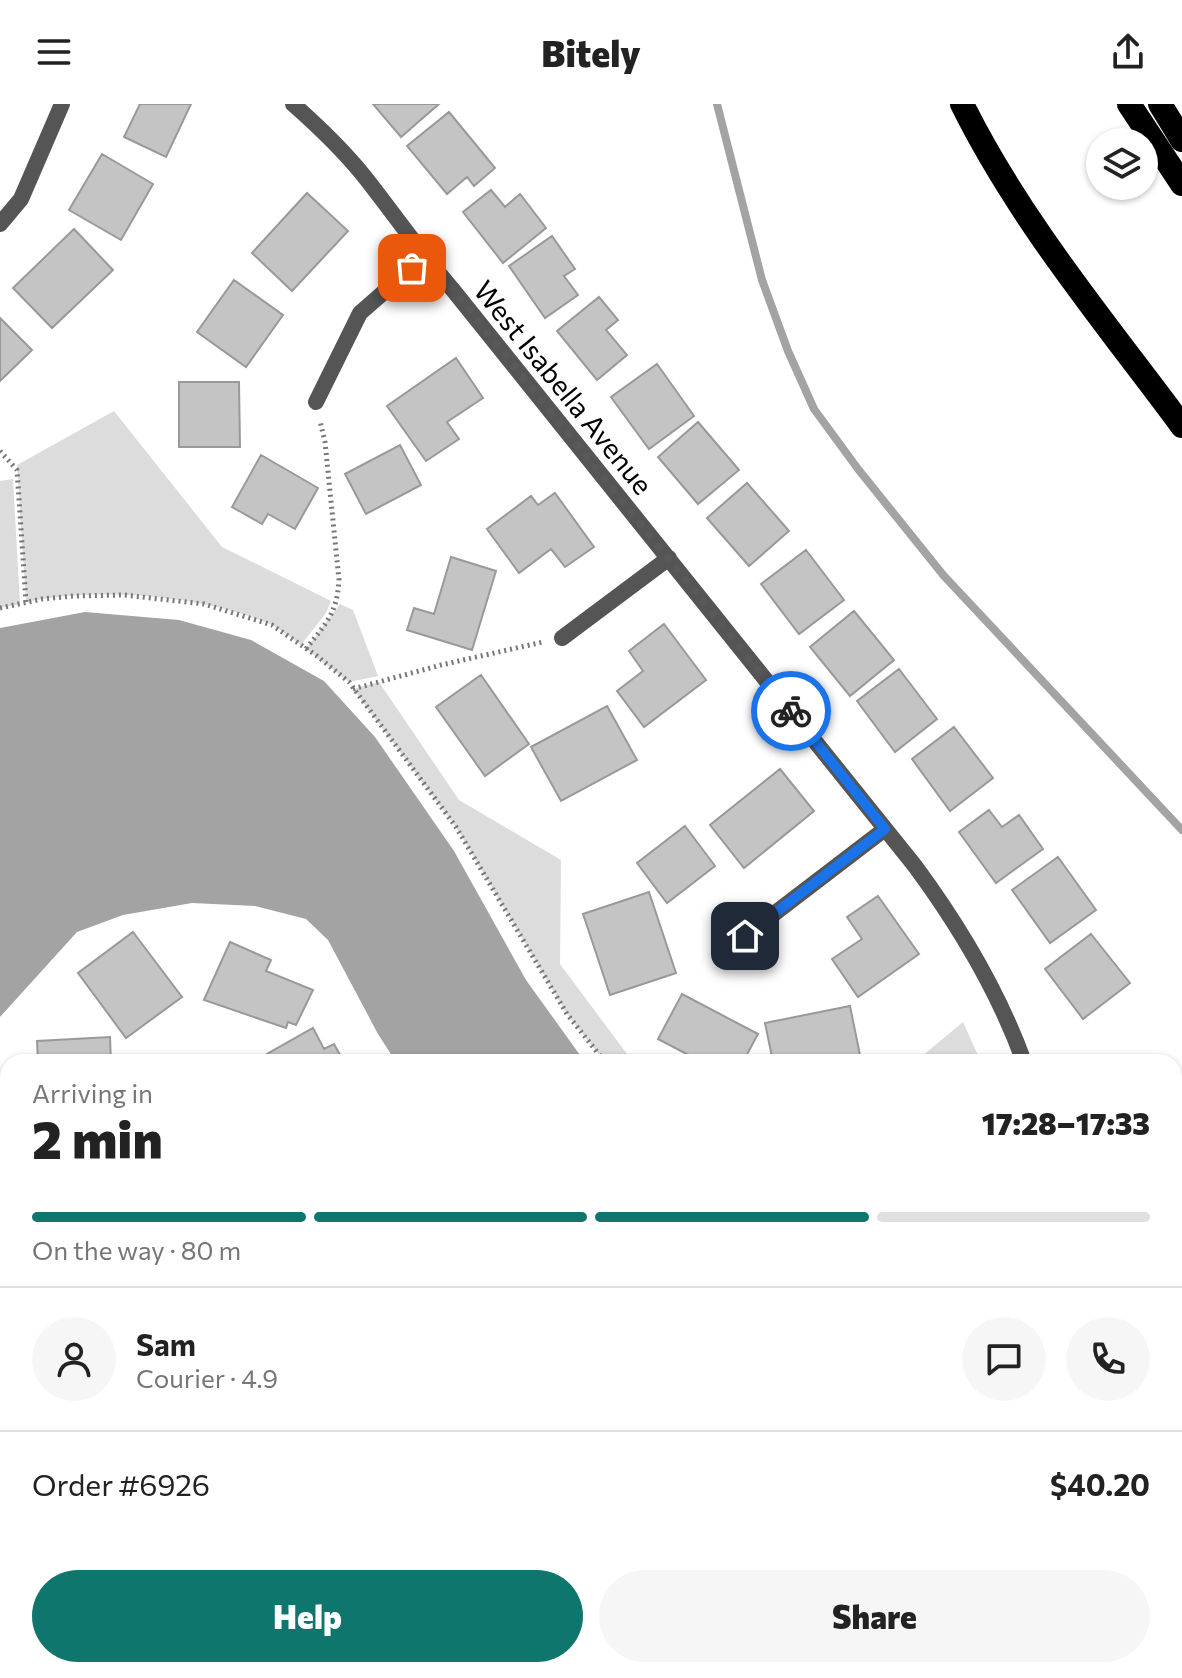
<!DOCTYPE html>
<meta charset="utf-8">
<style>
:root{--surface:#fff;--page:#f6f6f6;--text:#222;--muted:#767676;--line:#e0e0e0;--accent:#0f766e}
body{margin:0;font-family:Commissioner,sans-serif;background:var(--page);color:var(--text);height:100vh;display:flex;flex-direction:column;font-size:30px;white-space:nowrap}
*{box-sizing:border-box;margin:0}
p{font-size:26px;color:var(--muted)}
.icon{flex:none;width:44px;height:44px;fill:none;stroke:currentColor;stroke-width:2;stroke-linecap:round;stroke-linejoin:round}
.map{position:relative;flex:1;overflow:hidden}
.panel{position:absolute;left:0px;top:950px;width:1182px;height:624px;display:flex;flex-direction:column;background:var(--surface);border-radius:24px 24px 0 0;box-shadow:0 2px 6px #0004}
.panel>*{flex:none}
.tools{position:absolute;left:1086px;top:24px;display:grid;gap:16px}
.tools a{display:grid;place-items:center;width:72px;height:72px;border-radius:50%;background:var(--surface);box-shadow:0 2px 6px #0004;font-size:40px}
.pin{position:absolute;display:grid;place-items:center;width:68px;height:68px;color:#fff;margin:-34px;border-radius:16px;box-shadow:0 4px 12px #0006}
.courier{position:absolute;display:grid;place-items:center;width:80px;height:80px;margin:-40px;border:6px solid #1a73e8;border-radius:50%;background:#fff;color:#222;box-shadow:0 2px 10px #0007}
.headline em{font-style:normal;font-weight:800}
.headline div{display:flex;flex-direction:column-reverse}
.headline{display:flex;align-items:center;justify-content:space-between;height:136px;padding:0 32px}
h1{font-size:52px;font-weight:800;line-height:60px}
.bar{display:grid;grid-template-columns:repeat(4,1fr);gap:12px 8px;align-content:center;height:96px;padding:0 32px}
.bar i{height:10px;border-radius:6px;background:var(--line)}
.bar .active{background:var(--accent)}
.bar p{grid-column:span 4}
.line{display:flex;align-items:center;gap:20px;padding:0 32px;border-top:2px solid var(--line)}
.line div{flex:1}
.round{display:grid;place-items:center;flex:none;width:84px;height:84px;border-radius:42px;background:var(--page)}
.primary-button{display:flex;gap:16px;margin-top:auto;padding:16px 32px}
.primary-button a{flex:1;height:92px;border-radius:48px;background:var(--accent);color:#fff;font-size:32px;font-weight:800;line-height:92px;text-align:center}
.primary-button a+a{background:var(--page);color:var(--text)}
header{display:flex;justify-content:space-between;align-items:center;height:104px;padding:0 32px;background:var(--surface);font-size:36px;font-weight:800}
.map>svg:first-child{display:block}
</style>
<header><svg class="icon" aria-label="menu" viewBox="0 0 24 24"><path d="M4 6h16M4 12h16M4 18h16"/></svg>Bitely<svg class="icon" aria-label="share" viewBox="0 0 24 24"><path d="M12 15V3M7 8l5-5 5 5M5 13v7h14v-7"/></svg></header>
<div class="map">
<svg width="1182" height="1574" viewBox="0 0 1182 1574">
<rect width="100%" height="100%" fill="#fff"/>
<path fill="#dcdcdc" d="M114 307 222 443 331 497 326 509 301 541C291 534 281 525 270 520 201 491 99 483 26 498L17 361Z
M13 375 20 500 0 504V377Z
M340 500 353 506 378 572 349 578 306 545Z
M379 578 459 696 561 756 560 860 633 958H605L567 910 456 723 353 585Z
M963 918 981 958H914H915Z"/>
<path fill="#a3a3a3" d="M85 508 179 516 251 536 324 577 375 633 454 747 526 876 585 958H396L378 930 328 836 306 815 255 802 192 799 123 811 77 828 0 913V524Z
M0 1484 8 1489V1566H112L122 1574H0Z"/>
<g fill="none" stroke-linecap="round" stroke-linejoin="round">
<path stroke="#a3a3a3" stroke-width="8" d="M717 0 762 176 788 247 814 305 858 365 944 472 1182 726"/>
</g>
<path fill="#c4c4c4" stroke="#999" stroke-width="2" d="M140 0H191L166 53 124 33Z
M373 0H439L401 33Z
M449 8 495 64 474 82 467 73 447 90 407 42Z
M102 50 153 80 121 136 69 106Z
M491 86 505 103 520 90 546 124 503 159 463 108Z
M307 89 348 127 292 187 252 149Z
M74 125 113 166 52 224 13 184Z
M552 132 575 165 564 172 578 191 545 214 509 162Z
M234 176 283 211 246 263 197 228Z
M599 193 618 216 606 226 627 251 597 276 557 227Z
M0 214 32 246 0 277Z
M456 254 483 294 447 318 459 335 426 357 387 302Z
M657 260 694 312 649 345 611 293Z
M179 278H239L240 343H179Z
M698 318 739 366 698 400 658 353Z
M400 341 421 381 366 410 345 370Z
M261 351 318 384 295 425 268 410 262 420 232 403Z
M747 379 789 427 749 462 707 414Z
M555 389 594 443 565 463 551 445 519 469 487 425 531 392 538 401Z
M806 446 844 496 799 530 761 480Z
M451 453 496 467 472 546 407 526 414 504 434 510Z
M854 507 894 556 850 592 810 543Z
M664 520 706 576 644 623 617 587 643 567 629 547Z
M899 565 937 615 895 648 857 597Z
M481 571 529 640 485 672 436 603Z
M607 602 637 656 561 697 531 643Z
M954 623 993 674 950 707 912 655Z
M780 665 814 707 744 764 710 721Z
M989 706 1002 723 1019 711 1043 745 996 779 959 728Z
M685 722 715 762 667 799 637 759Z
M1058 753 1096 806 1050 839 1012 786Z
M649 788 676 869 610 891 583 810Z
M878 792 919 850 858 893 832 855 862 835 847 813Z
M133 828 182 893 126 934 78 869Z
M1091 830 1130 879 1083 915 1045 865Z
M230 838 271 856 266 867 313 886 296 921 288 918 286 924 204 896Z
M682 890 758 930 743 958H702L658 935Z
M850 902 860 951 824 958H773L765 919Z
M313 924 324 945 334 940 344 958H271L267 950Z
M110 933 111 958H38L37 937Z
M1174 1051 1182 1060V1074L1174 1082Z
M1174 1235 1182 1249V1302L1174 1306Z
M0 1317 8 1326V1390L0 1397Z
M203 1566H245L239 1574H213Z
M267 1566H314L329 1574H263Z
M639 1566H710L717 1574H630Z
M844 1566H925L918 1574H837Z"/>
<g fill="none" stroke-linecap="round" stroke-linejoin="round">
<path stroke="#777" stroke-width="5" stroke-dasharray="2 4" stroke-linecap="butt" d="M0 347 17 366 26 498
M0 504 42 495 74 492 124 491 204 500 272 521 317 552 349 578 456 723 567 910 605 958
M306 545C326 519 337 510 339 476L325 338 320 317
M353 585 441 561 543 538"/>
<path stroke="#555" stroke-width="16" d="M293 0C318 22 343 46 364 72 394 110 421 149 453 186L915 762C960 823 998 886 1024 958
M0 120 21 95 62 0
M316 298 360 209 424 153
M562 534 669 454
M745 832 885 725
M1174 1164 1182 1159
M0 1239 8 1245
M460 1566 479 1574
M1064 1574V1566"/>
<path stroke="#000" stroke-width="24" d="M962 0C1020 117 1105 218 1182 322
M1129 0 1182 80
M1160 0 1182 36"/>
</g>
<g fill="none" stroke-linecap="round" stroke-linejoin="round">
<path stroke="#595959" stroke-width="8" stroke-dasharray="0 14.4" d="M412 164 424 153 453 186 791 607"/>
<path stroke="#1a73e8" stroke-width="10" d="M745 832 885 725 791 607"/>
</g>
<g text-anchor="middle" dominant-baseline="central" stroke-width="6" stroke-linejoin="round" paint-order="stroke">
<g font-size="28" fill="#000" stroke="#fff">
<text transform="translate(564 283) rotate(51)">West Isabella Avenue</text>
</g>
</g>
</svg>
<div class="tools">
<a><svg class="icon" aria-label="layers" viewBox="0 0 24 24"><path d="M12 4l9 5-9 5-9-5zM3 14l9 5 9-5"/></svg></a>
</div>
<div class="pin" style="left:412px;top:164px;background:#ea580c"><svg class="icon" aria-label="bag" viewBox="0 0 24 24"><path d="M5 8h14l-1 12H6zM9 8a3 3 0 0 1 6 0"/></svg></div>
<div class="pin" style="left:745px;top:832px;background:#1f2937"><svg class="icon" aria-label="home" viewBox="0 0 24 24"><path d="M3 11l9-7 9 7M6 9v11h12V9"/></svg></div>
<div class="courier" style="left:791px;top:607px"><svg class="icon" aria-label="bike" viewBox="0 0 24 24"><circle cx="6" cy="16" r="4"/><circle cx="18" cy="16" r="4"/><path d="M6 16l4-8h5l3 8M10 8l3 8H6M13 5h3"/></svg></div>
<section class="panel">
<div class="headline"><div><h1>2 min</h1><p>Arriving in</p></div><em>17:28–17:33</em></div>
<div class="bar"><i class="active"></i><i class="active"></i><i class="active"></i><i></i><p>On the way · 80 m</p></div>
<div class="line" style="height:144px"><a class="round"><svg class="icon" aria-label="person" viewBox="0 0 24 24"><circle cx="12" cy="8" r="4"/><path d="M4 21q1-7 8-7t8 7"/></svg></a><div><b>Sam</b><p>Courier · 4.9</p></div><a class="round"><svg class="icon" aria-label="chat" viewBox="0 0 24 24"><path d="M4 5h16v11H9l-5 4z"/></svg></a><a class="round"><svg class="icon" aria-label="phone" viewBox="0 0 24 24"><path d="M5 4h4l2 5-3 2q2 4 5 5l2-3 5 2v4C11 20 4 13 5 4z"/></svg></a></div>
<div class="line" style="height:104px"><div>Order #6926</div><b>$40.20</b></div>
<div class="primary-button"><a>Help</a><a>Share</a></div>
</section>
</div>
